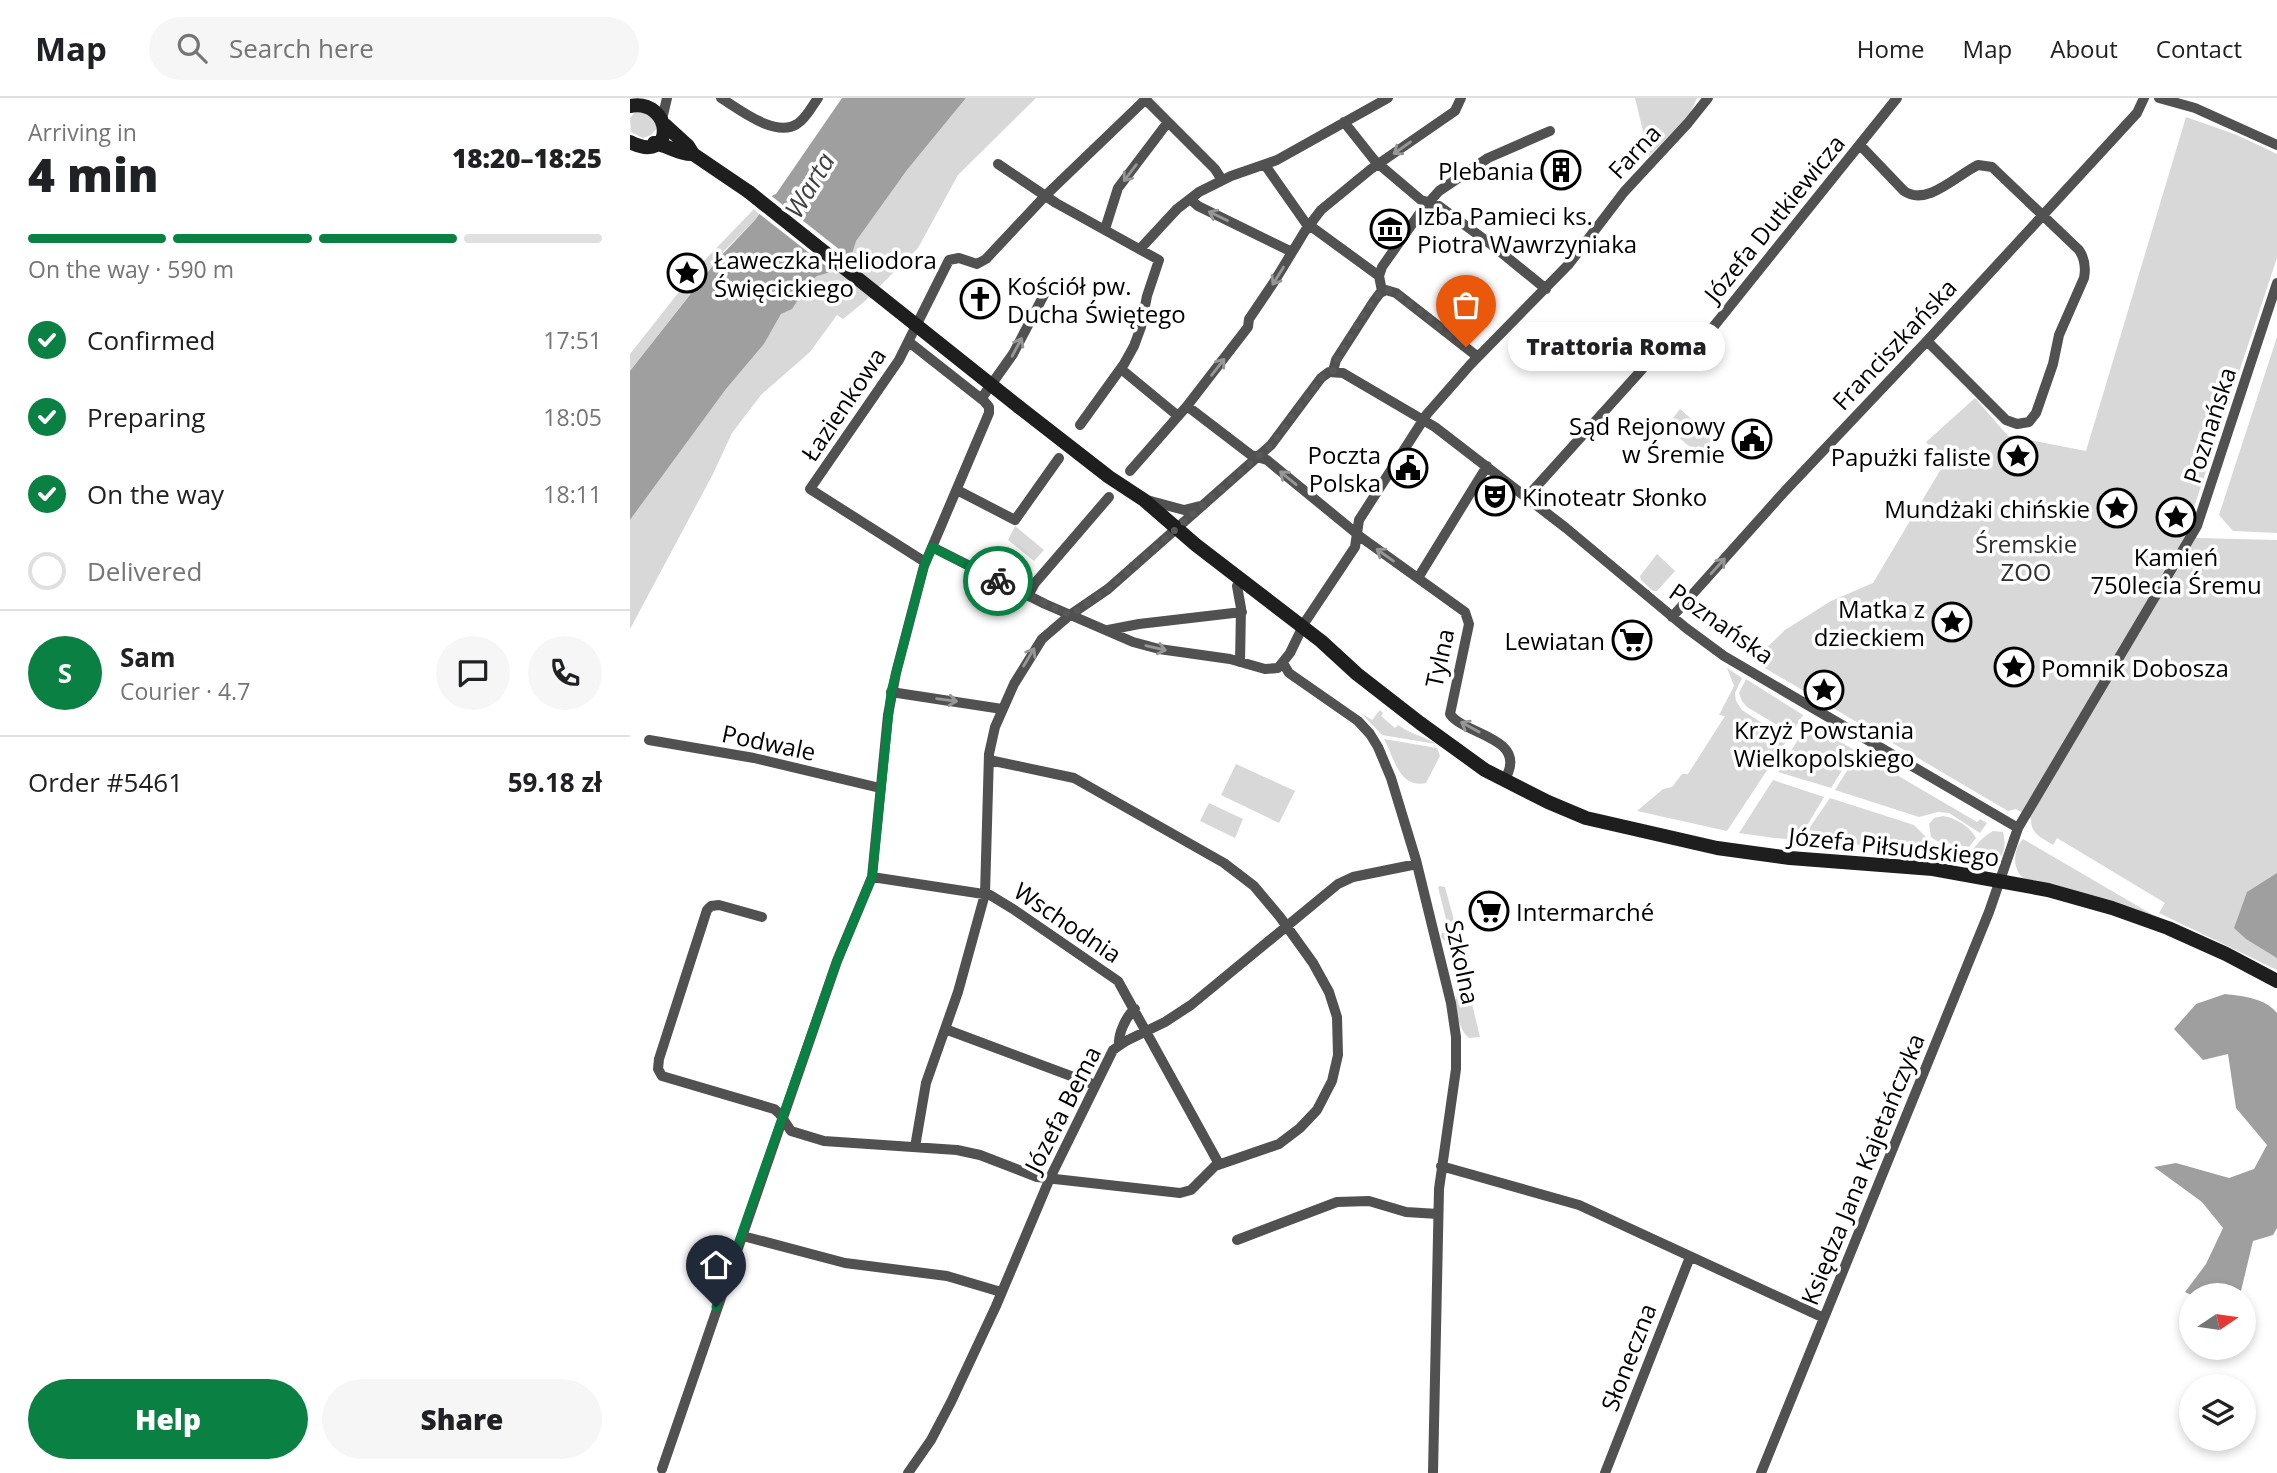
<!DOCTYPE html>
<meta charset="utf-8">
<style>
:root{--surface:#fff;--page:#f6f6f6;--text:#202124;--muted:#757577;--line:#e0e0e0;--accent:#0b8043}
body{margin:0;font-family:"Open Sans",sans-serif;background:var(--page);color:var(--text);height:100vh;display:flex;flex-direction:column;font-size:26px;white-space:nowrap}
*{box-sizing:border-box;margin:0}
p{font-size:23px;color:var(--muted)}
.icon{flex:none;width:38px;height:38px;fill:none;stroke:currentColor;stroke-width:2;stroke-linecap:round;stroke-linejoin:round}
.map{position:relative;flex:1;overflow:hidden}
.details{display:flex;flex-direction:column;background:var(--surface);width:630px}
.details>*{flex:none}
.needle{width:46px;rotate:77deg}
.buttons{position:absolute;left:1549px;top:1185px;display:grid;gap:14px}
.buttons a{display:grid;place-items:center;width:77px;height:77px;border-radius:50%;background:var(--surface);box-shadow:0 4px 10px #0003;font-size:35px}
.pin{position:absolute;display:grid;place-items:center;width:60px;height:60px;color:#fff;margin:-72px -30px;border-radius:50% 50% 50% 0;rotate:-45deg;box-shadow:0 0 7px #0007}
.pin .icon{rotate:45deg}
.courier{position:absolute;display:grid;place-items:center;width:70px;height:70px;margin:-35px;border:5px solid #0b8043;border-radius:50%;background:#fff;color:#222;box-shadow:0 2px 9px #0007}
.bubble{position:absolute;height:49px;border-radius:24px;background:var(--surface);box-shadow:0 4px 10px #0003;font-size:23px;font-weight:800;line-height:49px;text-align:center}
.headline em{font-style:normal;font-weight:800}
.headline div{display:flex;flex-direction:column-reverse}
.headline{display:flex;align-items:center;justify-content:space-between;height:119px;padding:0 28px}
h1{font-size:46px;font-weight:800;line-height:52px}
.bar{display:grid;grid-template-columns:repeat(4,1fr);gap:10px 7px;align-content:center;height:84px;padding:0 28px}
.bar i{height:9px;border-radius:5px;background:var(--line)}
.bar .selected{background:var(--accent)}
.bar p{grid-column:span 4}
.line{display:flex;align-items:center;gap:18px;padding:0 28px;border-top:2px solid var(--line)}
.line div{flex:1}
.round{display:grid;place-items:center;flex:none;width:74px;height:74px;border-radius:37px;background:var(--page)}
ol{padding:0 28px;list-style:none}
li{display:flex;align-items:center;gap:21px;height:77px}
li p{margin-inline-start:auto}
li .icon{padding:7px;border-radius:50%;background:var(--accent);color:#fff;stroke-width:4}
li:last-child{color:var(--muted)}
li i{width:38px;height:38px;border:4px solid var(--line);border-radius:50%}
.primary-button{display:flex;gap:14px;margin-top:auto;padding:14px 28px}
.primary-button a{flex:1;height:80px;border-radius:42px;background:var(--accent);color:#fff;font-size:28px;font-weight:800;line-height:80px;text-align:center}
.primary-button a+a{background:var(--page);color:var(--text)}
header{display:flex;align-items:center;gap:42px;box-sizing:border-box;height:98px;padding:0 35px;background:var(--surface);border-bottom:2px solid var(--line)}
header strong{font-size:33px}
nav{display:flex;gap:38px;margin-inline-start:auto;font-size:24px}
.search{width:490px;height:63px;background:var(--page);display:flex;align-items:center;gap:18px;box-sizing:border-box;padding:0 24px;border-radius:38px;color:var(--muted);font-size:26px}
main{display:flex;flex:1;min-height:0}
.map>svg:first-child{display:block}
</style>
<header>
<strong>Map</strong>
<div class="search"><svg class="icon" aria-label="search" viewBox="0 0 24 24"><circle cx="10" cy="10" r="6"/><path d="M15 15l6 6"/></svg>Search here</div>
<nav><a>Home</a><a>Map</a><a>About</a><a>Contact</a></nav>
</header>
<main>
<section class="details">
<div class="headline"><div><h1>4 min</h1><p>Arriving in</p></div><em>18:20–18:25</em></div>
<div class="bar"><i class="selected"></i><i class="selected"></i><i class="selected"></i><i></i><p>On the way · 590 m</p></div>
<ol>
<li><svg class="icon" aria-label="check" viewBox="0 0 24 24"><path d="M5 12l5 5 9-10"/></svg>Confirmed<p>17:51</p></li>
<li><svg class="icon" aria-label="check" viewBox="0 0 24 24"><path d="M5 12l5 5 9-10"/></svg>Preparing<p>18:05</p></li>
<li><svg class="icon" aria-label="check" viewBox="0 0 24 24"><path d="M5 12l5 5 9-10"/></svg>On the way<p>18:11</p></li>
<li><i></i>Delivered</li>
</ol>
<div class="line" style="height:126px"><b class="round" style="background:var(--accent);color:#fff">S</b><div><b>Sam</b><p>Courier · 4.7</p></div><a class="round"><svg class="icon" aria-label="chat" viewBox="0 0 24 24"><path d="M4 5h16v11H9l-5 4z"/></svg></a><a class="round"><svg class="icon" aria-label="phone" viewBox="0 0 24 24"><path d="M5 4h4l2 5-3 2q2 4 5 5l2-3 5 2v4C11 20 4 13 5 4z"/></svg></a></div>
<div class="line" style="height:91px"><div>Order #5461</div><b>59.18 zł</b></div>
<div class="primary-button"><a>Help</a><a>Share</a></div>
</section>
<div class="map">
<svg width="1647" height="1375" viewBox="0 0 1647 1375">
<rect width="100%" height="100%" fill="#fff"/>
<path fill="#d8d8d8" d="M336 0H406L328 77 288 150 234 204 213 221 207 217 180 254 131 297 102 335 83 376 0 531V422L96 291 134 246 151 216 162 210 179 183 187 178 212 171 222 158 225 143 277 72Z
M1005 0H1067L1059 17 1019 58Z
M5 14H22L27 30 21 37 13 40 1 34 0 20Z
M1556 19 1607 37 1647 56V160L1556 433 1568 440 1647 442V872L1529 815 1535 805 1427 740 1423 747C1411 739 1400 736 1401 720L1386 711 1378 713 1123 563 1155 532 1201 503 1243 485 1311 371 1312 362 1296 344 1345 300 1378 338 1456 353Z
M124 111 129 116 125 122 93 154 0 273V256L71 166Z
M1647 239V435L1603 433 1589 417Z
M1050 311 1084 341 1071 358 1036 329Z
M385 428 414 452 404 463 378 442Z
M1027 456 1045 473 1027 493H1023L1011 482 1010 478Z
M1097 570 1112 580 1105 595 1106 603 1112 612 1154 639 1155 645 1097 733 1007 713 1033 691 1042 689 1052 676H1058L1095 618 1089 617 1104 588Z
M1116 581 1173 617 1163 633 1159 634 1117 609 1112 603 1109 595Z
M750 612 753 615 751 618 765 630 768 627C780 636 794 638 806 646L752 637 731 615 742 622Z
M1181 621 1185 629 1347 724 1350 721 1357 725 1350 735 1319 715 1308 714 1289 719 1205 692 1221 666 1218 663 1201 690 1148 674Z
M754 641 807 650 810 658 796 685C769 691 764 659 754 641Z
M606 666 665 693 649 725 591 697Z
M1143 682 1194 699 1175 731 1178 732 1200 700 1284 727 1303 746 1330 752 1334 755 1144 740 1109 735Z
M579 705 613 721 605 740 570 723Z
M1313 718C1325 720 1340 728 1346 740L1339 749 1307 743 1301 739 1299 726 1304 720Z
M1363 733 1373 734C1380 763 1361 774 1335 770 1337 756 1350 740 1363 733Z
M1393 741 1523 817 1531 820 1393 780C1382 770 1383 751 1393 741Z
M810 788 815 789 831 848 817 845 811 839 812 835 819 833 808 789Z
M838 889 850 939 839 940C830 934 821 905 828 896 831 891 833 891 838 889Z"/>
<path fill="#9f9f9f" d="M212 0H336L277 72 226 143 219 166 212 171 187 178 174 188 166 205 162 211 151 216 134 246 96 291 0 422V273L88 161 125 122 143 97 146 96Z
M1647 775V860L1616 841 1604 830 1617 794Z
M1595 896C1613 898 1635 900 1647 915V1130L1643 1137 1623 1143 1610 1197H1561L1555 1194 1576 1166 1593 1130 1572 1104 1524 1069 1546 1065 1599 1080 1624 1071 1637 1047 1606 1010 1598 956 1573 962 1544 931 1566 906Z"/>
<path fill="#fff" d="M139 96 224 163 222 168 206 176 127 114Z"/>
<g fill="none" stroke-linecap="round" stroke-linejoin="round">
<path stroke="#515151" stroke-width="10" d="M91 0C109 11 145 40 167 26 176 21 182 8 188 0
M1529 0 1565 10 1647 47
M515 1 585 71 592 82
M33 17 37 0
M714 24 745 63 791 102 809 108 862 147 916 191
M1230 47 1274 93C1297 109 1327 77 1348 67L1362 69 1449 152C1455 161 1456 170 1454 180L1429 237 1423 266 1406 315 1399 324 1387 326 1376 322 1297 243
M368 66 426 105 529 162 517 198 511 229 504 248 494 266 450 327
M635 67 675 124 749 178
M560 101 568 108 662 154
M475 131 488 90 538 24
M510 151 547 111 569 94 601 78 647 62 758 0
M752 193 749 178 752 169 792 112 809 93 858 60 920 33
M491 271 548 318
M703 273 706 262 744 203 750 195 756 192 766 195 848 259
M351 301 383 256 416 193
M557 308 621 357 637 362 732 440 835 514 839 526 820 616C833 636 893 639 878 675
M500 373 557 308 618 229 619 221 644 184 675 133 691 112 741 71 825 13 831 0
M327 392 385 422 429 360
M897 399 1016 267C1034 252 1060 254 1076 238L1267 0
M517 402 554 412 570 408
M302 449 415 506 503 544 529 551 600 561 635 571 648 570 660 555 675 524 725 449 729 422 797 316 840 267 939 166 994 94 1058 25 1078 0
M295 464 180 391 269 262 319 162 329 160 347 166 356 161 416 97 517 0
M788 480 857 368
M607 488 611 510 610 564
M398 498 405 485 479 399
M1042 519 1155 393 1297 243 1507 15 1514 0
M478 532 509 526 612 514
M653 565 659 575 728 623 740 636 748 649 761 680 786 762 821 905 826 939V971L809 1091 803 1375
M261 594 372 611
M19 642 124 660 250 690
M242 779 360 797 383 811 488 883 589 1066
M132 819 89 807 81 808 77 812 29 961 28 971 32 978 144 1011 149 1015 161 1033 194 1043 327 1052 350 1057 407 1079 550 1095 561 1092 585 1068 649 1046 670 1030 687 1012 702 983 708 957 707 919 699 894 683 865 650 819 624 788 594 765 444 680 359 662
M315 931 465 987
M489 947C488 936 496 918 505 911
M285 1049 296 985 328 894 355 796 359 656 365 629 384 586 412 541 440 517 478 491 641 347 691 280 699 274 713 275 805 329 936 430 1056 530 1094 558 1388 730
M811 1068 949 1107 1194 1220
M113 1138 215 1165 317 1178 371 1194
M607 1142 707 1104 739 1103 776 1114 808 1116
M32 1371 207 863 242 779 258 617 266 575 294 468 359 315V309L354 303 279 244
M278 1375 301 1342 321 1304 366 1208 420 1080 483 952 496 943 535 924 561 907 708 786 723 779 787 766
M975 1375 1060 1159
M1131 1375 1359 814 1388 730 1567 428 1647 185"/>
<path stroke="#1e1e1e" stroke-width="14" d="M0 8C43 0 47 68 0 44
M35 27 58 48 63 56 119 94
M24 45C37 47 50 57 62 56
M389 309 479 379 514 402 566 447 691 543 727 576 790 625 855 672 918 704 956 720 1087 750 1160 760 1303 771 1418 792 1482 810 1538 830 1596 856 1647 883"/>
<path stroke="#1e1e1e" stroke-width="14" d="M119 94 389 309"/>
</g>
<defs><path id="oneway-shaft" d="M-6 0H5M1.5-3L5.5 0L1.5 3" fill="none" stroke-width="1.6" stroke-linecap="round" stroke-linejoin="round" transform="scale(1.75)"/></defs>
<g stroke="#979797">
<use href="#oneway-shaft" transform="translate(772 50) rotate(145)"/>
<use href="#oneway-shaft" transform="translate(500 75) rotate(127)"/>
<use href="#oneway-shaft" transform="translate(588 118) rotate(-154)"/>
<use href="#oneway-shaft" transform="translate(648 178) rotate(122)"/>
<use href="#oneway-shaft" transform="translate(387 249) rotate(-62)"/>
<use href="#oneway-shaft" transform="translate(588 269) rotate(-52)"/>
<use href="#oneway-shaft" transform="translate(658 380) rotate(-141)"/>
<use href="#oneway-shaft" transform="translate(755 457) rotate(-145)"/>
<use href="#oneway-shaft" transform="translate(1088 468) rotate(-48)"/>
<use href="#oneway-shaft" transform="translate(526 550) rotate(13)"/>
<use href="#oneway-shaft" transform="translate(399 559) rotate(-59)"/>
<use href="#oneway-shaft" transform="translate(317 602) rotate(8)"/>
<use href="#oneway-shaft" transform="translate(840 629) rotate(-151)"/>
</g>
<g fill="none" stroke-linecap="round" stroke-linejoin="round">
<path stroke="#595959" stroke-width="7" stroke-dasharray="0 12.6" d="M368 483 440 517 478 491 641 347 691 280 703 273C705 259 741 203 752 193L759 192 766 195 836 249"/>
<path stroke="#0b8043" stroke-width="9" d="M86 1209 207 863 242 779 261 594 294 468 302 449 368 483"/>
</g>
<defs>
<symbol id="building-ring" viewBox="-11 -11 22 22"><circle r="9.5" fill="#fff" stroke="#000" stroke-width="1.5"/><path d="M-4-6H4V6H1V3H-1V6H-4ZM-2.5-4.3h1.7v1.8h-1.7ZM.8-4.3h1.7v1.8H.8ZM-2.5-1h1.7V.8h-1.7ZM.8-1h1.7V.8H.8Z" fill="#000"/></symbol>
<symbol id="museum-ring" viewBox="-11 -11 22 22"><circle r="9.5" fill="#fff" stroke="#000" stroke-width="1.5"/><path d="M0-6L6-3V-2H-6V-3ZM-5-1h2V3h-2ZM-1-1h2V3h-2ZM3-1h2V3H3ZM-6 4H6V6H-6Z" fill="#000"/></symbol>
<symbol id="sight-ring" viewBox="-11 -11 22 22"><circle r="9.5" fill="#fff" stroke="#000" stroke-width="1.5"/><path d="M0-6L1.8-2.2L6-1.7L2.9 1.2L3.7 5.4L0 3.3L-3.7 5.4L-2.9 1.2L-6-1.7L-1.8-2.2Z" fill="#000"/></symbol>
<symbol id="church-ring" viewBox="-11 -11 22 22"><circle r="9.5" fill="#fff" stroke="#000" stroke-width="1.5"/><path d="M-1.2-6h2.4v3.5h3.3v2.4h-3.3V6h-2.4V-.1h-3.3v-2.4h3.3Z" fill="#000"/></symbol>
<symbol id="civic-ring" viewBox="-11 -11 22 22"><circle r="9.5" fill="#fff" stroke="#000" stroke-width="1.5"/><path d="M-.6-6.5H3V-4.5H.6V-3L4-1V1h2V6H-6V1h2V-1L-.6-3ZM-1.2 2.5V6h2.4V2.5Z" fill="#000"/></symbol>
<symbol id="theatre-ring" viewBox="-11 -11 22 22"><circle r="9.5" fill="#fff" stroke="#000" stroke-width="1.5"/><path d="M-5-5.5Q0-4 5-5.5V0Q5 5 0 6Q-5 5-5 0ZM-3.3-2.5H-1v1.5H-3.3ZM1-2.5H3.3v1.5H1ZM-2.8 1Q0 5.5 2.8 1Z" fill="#000"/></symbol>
<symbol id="supermarket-ring" viewBox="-11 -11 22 22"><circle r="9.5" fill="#fff" stroke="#000" stroke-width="1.5"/><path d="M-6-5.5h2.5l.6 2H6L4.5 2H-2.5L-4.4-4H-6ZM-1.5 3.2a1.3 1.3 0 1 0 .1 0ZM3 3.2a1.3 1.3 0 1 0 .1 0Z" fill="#000"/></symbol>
</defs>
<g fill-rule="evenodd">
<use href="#building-ring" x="909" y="50" width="44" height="44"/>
<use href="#museum-ring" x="738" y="109" width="44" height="44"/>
<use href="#sight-ring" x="35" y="153" width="44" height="44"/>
<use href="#church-ring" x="328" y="179" width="44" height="44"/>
<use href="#civic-ring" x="1100" y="319" width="44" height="44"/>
<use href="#sight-ring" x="1366" y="336" width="44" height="44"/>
<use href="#civic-ring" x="756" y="348" width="44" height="44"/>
<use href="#theatre-ring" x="843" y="376" width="44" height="44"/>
<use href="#sight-ring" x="1465" y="388" width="44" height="44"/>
<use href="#sight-ring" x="1524" y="397" width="44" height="44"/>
<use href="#sight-ring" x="1300" y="502" width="44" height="44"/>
<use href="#supermarket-ring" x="980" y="520" width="44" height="44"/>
<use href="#sight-ring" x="1362" y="547" width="44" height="44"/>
<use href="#sight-ring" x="1172" y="570" width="44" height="44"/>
<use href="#supermarket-ring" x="837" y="791" width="44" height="44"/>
</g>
<g text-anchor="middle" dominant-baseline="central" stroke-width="7" stroke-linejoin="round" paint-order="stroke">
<g font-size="24" fill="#000" stroke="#fff">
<text transform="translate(1004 53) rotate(-47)">Farna</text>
<text transform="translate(1144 120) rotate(-51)">Józefa Dutkiewicza</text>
<text transform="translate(1264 246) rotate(-47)">Franciszkańska</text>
<text transform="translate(213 306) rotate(-56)">Łazienkowa</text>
<text transform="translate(1579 327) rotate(-72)">Poznańska</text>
<text transform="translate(1092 525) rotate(35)">Poznańska</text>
<text transform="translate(809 560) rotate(-78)">Tylna</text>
<text transform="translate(139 644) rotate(12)">Podwale</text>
<text transform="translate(1264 748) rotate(6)">Józefa Piłsudskiego</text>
<text transform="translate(438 824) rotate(34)">Wschodnia</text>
<text transform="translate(833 864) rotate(78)">Szkolna</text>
<text transform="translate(432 1011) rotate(-63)">Józefa Bema</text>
<text transform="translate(1232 1071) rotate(-68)">Księdza Jana Kajetańczyka</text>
<text transform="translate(998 1259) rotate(-69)">Słoneczna</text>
</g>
<g font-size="24" fill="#000" stroke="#fff" text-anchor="end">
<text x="904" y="72">Plebania</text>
<text x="787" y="117" text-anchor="start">Izba Pamieci ks.<tspan x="787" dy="28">Piotra Wawrzyniaka</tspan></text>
<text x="84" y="161" text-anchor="start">Ławeczka Heliodora<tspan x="84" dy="28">Święcickiego</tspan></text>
<text x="377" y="187" text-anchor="start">Kościół pw.<tspan x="377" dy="28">Ducha Świętego</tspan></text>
<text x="1095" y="327">Sąd Rejonowy<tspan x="1095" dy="28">w Śremie</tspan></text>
<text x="751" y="356">Poczta<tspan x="751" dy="28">Polska</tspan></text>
<text x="1361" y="358">Papużki faliste</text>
<text x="892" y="398" text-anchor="start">Kinoteatr Słonko</text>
<text x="1460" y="410">Mundżaki chińskie</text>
<text x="1546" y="458" text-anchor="middle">Kamień<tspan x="1546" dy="28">750lecia Śremu</tspan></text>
<text x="1295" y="510">Matka z<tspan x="1295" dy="28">dzieckiem</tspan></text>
<text x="975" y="542">Lewiatan</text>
<text x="1411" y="569" text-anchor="start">Pomnik Dobosza</text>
<text x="1194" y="631" text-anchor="middle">Krzyż Powstania<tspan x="1194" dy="28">Wielkopolskiego</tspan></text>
<text x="886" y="813" text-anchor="start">Intermarché</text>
</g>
<g font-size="24" fill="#2f2f2f" stroke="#fff">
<text x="1396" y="445">Śremskie<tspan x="1396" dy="28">ZOO</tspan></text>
</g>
<g font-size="26" font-style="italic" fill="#404040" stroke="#fff">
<text transform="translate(179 87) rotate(-59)">Warta</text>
</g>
</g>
</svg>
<div class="buttons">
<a><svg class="needle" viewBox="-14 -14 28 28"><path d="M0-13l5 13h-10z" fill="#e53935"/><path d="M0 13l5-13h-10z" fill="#757577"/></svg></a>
<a><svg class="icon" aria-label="layers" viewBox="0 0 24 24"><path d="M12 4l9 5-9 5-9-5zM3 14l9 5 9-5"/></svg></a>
</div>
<div class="pin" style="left:836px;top:249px;background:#ea580c"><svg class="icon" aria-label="bag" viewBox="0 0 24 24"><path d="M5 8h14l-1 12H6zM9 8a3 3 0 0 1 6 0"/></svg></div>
<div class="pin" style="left:86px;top:1209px;background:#1f2937"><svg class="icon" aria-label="home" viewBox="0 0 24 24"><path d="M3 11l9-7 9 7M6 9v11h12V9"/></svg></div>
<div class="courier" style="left:368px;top:483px"><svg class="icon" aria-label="bike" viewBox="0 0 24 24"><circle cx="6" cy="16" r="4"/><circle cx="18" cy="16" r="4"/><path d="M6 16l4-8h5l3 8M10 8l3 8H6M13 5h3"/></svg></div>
<div class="bubble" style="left:878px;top:224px;width:217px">Trattoria Roma</div>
</div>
</main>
